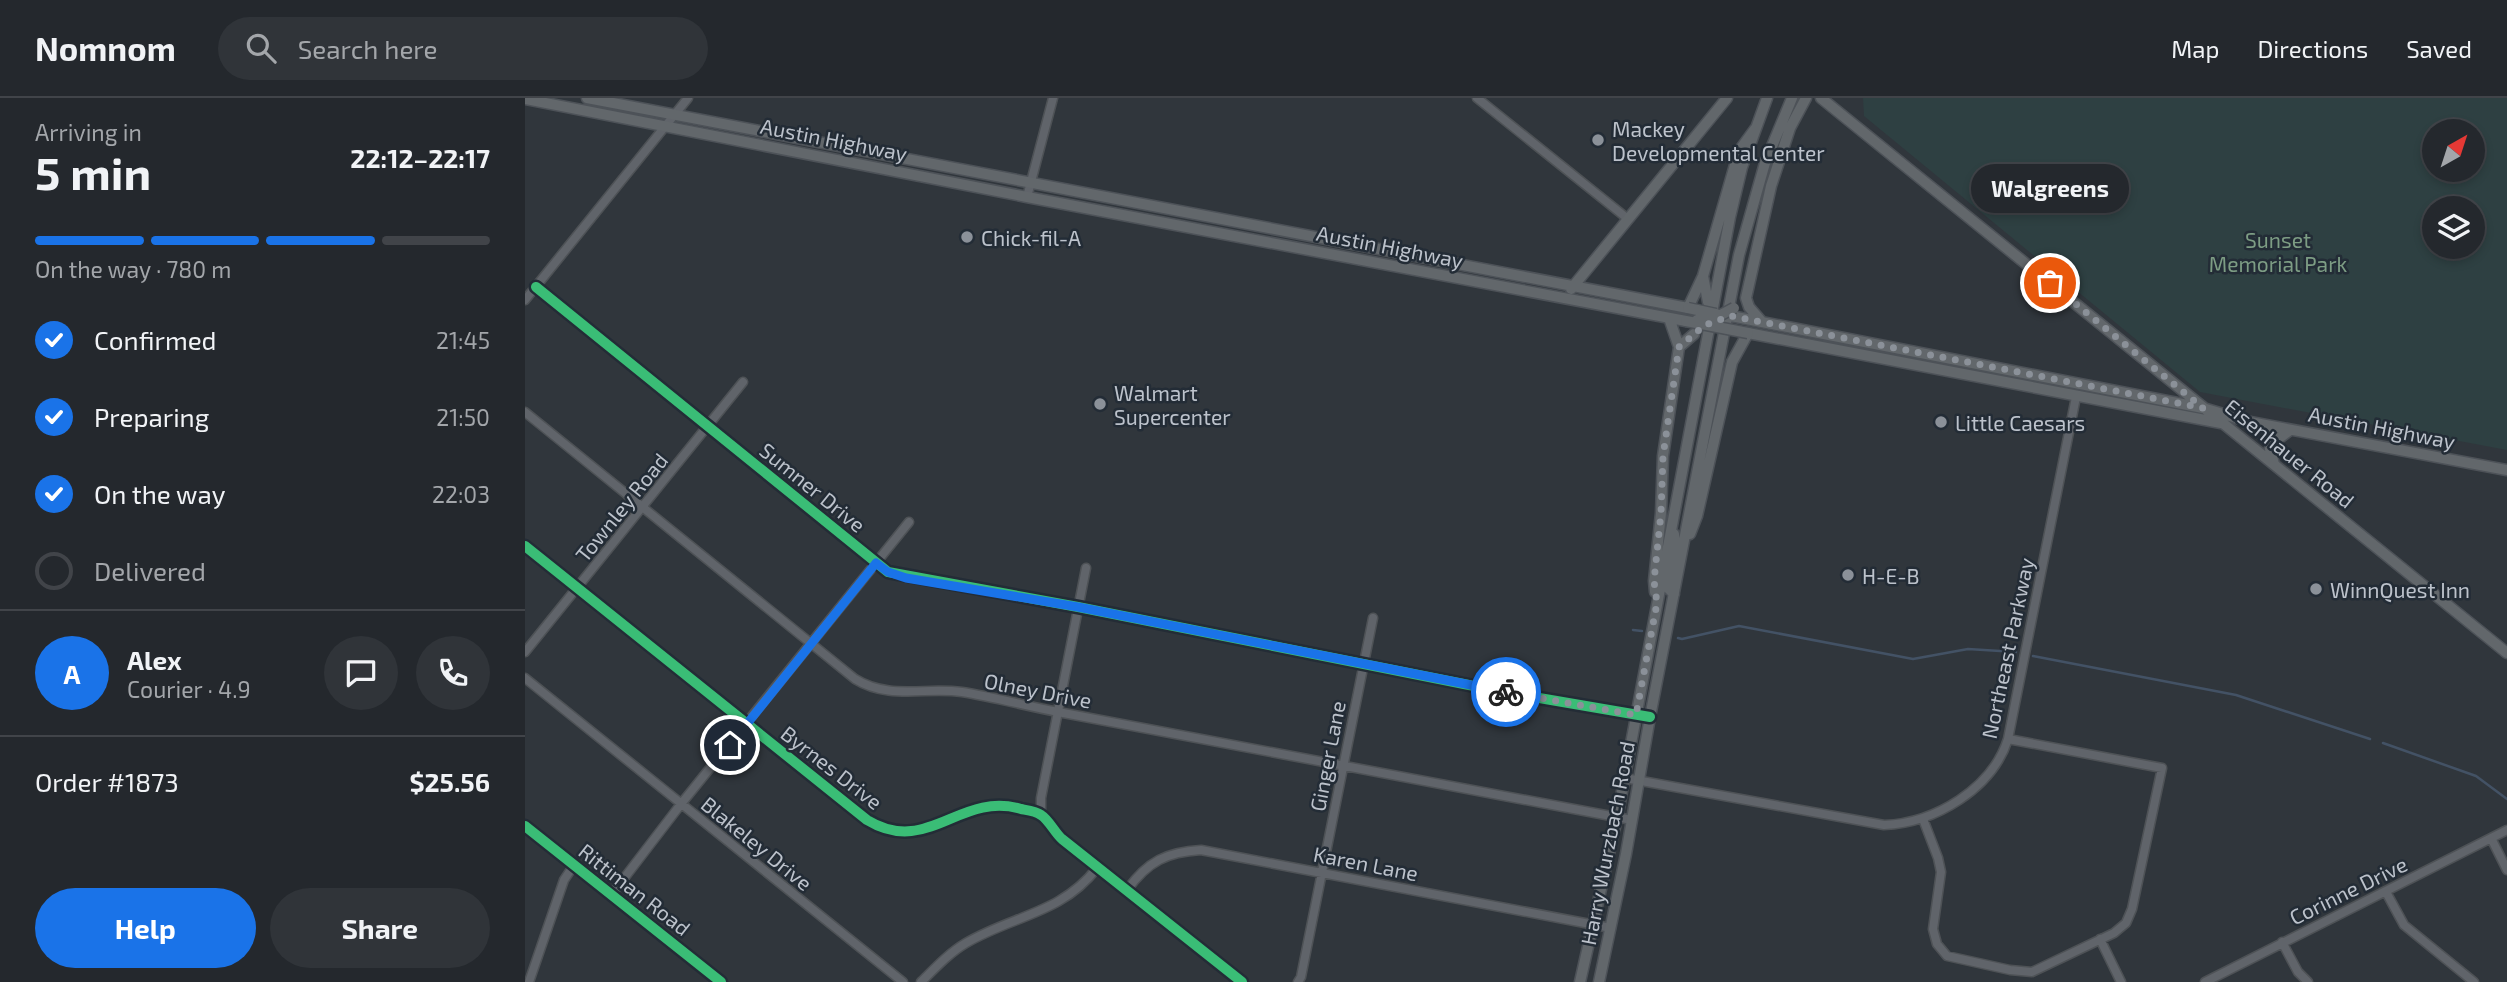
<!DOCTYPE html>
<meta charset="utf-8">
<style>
:root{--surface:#24282d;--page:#303439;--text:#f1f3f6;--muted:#a3a6aa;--line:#414449;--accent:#1a73e8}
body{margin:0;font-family:"Exo 2",sans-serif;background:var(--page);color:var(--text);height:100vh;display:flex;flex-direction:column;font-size:26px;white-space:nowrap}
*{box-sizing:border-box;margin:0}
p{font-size:23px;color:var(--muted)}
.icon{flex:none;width:38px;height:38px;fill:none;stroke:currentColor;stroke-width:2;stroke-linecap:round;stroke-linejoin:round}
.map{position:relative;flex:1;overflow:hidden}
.drawer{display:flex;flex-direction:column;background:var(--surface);width:525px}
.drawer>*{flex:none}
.needle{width:46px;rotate:39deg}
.fabs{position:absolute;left:1897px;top:21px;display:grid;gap:14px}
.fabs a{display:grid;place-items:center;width:63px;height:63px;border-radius:50%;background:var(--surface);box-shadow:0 4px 10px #0003,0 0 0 2px var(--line);font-size:35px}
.pin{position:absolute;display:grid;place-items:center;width:60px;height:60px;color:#fff;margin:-30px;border:4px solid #fff;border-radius:50%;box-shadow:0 2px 7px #0007}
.courier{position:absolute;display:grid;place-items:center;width:70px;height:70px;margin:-35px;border:5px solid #1a73e8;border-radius:50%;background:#fff;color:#222;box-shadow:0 2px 9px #0007}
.bubble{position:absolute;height:49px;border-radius:24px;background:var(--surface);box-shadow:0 4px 10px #0003,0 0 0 2px var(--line);font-size:23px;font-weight:700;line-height:49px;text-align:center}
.headline em{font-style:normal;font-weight:700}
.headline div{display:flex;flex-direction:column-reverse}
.headline{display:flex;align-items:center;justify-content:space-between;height:119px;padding:0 35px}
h1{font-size:46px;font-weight:700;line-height:52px}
.bar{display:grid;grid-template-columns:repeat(4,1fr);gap:10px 7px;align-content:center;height:84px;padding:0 35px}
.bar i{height:9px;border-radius:5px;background:var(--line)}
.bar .active{background:var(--accent)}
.bar p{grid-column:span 4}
.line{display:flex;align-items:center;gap:18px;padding:0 35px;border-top:2px solid var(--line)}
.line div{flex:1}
.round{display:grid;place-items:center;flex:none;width:74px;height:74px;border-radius:37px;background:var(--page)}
ol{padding:0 35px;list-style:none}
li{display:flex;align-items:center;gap:21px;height:77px}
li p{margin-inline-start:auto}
li .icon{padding:7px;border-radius:50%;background:var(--accent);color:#fff;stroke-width:4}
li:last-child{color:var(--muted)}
li i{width:38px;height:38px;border:4px solid var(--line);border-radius:50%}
.action{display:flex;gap:14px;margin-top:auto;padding:14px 35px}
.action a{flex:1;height:80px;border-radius:42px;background:var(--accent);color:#fff;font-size:28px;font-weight:700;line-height:80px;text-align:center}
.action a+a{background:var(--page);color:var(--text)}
header{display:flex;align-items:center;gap:42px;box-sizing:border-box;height:98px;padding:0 35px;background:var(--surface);border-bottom:2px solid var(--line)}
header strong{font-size:33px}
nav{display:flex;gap:38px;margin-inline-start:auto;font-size:24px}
.search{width:490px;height:63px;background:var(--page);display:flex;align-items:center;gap:18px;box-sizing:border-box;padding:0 24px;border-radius:38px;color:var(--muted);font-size:26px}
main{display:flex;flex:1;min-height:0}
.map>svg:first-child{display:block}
</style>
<header>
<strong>Nomnom</strong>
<div class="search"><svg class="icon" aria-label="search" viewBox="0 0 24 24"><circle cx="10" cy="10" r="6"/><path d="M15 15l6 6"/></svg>Search here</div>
<nav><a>Map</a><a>Directions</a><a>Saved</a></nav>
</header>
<main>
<section class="drawer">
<div class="headline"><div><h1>5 min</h1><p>Arriving in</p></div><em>22:12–22:17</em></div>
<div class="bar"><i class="active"></i><i class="active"></i><i class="active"></i><i></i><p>On the way · 780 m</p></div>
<ol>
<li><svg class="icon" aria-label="check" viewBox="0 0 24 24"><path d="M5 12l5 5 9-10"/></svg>Confirmed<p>21:45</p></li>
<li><svg class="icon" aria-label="check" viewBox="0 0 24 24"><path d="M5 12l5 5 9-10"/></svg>Preparing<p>21:50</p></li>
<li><svg class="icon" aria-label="check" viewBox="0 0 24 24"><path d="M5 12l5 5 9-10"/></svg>On the way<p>22:03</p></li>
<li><i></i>Delivered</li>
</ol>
<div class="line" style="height:126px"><b class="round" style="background:var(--accent);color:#fff">A</b><div><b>Alex</b><p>Courier · 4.9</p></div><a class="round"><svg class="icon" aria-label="chat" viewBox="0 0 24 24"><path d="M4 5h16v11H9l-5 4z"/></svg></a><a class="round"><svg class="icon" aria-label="phone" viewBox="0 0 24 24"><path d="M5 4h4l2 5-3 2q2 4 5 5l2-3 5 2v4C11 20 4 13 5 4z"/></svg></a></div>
<div class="line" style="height:91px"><div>Order #1873</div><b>$25.56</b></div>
<div class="action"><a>Help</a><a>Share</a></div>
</section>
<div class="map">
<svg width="1982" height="884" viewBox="0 0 1982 884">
<rect width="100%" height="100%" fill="#30363c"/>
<path fill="#2e4042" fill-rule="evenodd" d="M1338 0H1982V352L1675 294 1339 18ZM1909 33H1948V72H1909ZM1909 110H1948V149H1909Z"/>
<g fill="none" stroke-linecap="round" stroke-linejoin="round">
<path stroke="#435265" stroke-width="2.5" d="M1108 532 1117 533
M1153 540 1157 541 1214 528 1388 561 1443 551 1491 554
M1508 558 1711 597 1845 641
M1858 645 1951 678 1982 701"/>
<defs>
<path id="minor" d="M952 0 1103 121
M502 99 528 0
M11 189 363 474 553 509 974 593 1125 619
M0 202 163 0
M0 314 330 581C364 602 399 589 437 594 469 599 501 608 533 614L1107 722
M0 448 342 722C403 759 434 693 496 711 501 712 511 713 516 717 524 722 530 735 537 741L717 884
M0 554 218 284
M0 580 378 884
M1100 680 1359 727C1410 725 1467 691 1483 641L1551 299
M516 717V700L561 470
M1398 721 1413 760 1416 774 1408 831 1412 846 1422 858 1485 872 1507 874 1589 835 1601 825 1607 811 1637 670 1483 641
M0 728 196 884
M1966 740 1982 772
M602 792C623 763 642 754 676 752L1086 830
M1861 794 1879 827 1949 884
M87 796 156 706 384 424
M1575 841 1596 884
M1757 844 1773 874 1783 884
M4 884 39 782 49 767
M396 884C410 870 424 855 441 845 489 817 536 816 572 770
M773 884 776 879 848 520
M1680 884 1982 732"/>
<path id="major" d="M62 0 1163 210 1178 178 1214 53 1230 31
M1296 0 1982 555
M0 1 502 99 1161 223
M1178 178 1183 204
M1046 191 1202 0
M1206 218 1678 310 1725 324 1982 372
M1237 224 1224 209 1221 200 1246 88 1265 30 1281 0
M1154 249 1169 236
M1749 366 1745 351 1749 344 1765 332
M1165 436 1172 418 1207 264 1223 235 1696 325
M1130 494 1129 483 1136 415 1138 358 1154 249 1144 220
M1149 496 1142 489 1150 447 1149 436
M1055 884 1092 720 1205 119 1217 69 1242 0
M1074 884 1101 756 1125 619 1214 157 1240 65 1267 0"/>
</defs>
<use href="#minor" stroke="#4e5256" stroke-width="11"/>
<use href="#major" stroke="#4d5258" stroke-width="13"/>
<use href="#minor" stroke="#60646a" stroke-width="8"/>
<use href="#major" stroke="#62676b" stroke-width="10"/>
<defs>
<path id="major-bridge" d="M1163 210 1191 216
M1172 222 1192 219 1209 210
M1161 223 1223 235"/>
</defs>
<use href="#major-bridge" stroke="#4d5258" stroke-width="13" stroke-linecap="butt"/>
<use href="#major-bridge" stroke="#62676b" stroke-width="10"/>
<defs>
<path id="cycleway" d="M11 189 363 474 553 509 974 593 1125 619
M0 448 342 722C403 759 434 693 496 711 501 712 511 713 516 717 524 722 530 735 537 741L717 884
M0 728 196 884"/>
</defs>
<use href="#cycleway" stroke="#232c36" stroke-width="15"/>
<use href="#cycleway" stroke="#3abd76" stroke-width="10"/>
</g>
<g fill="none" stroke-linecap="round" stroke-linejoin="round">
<path stroke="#8b9199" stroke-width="7" stroke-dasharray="0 12.6" d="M981 594 1111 617 1132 505 1129 483 1136 415 1138 358 1154 249 1180 227 1206 218 1678 310 1525 185"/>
<path stroke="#1a73e8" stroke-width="9" d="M205 647 351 465 363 474 381 480 553 509 981 594"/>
</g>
<g fill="#8b9199" stroke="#232c36" stroke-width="2.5">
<circle cx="1073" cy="42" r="7"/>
<circle cx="442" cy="139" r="7"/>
<circle cx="575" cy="306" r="7"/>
<circle cx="1416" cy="324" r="7"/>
<circle cx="1323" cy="477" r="7"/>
<circle cx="1791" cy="491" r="7"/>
</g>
<g text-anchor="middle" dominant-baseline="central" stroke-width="5" stroke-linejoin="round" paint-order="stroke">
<g font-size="21" fill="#bcc2cb" stroke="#232c36" text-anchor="start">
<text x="1087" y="30">Mackey<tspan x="1087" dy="24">Developmental Center</tspan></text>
<text x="456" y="139">Chick-fil-A</text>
<text x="589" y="294">Walmart<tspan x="589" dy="24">Supercenter</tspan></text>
<text x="1430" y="324">Little Caesars</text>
<text x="1337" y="477">H-E-B</text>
<text x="1805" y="491">WinnQuest Inn</text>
</g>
<g font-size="21" fill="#bcc2cb" stroke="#232c36">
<text transform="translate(309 41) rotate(11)">Austin Highway</text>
<text transform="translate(865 148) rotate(11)">Austin Highway</text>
<text transform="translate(1857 329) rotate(11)">Austin Highway</text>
<text transform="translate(1765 355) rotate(39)">Eisenhauer Road</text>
<text transform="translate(288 389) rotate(39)">Sumner Drive</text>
<text transform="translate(96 409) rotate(-51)">Townley Road</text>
<text transform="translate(1482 550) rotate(-78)">Northeast Parkway</text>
<text transform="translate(513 592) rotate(11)">Olney Drive</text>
<text transform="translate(802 658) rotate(-79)">Ginger Lane</text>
<text transform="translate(307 669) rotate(38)">Byrnes Drive</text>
<text transform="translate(232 745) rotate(39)">Blakeley Drive</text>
<text transform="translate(1082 745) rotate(-79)">Harry Wurzbach Road</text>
<text transform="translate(841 765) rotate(11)">Karen Lane</text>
<text transform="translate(110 791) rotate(38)">Rittiman Road</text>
<text transform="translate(1823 792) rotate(-26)">Corinne Drive</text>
</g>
<g font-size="21" fill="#7d9d84" stroke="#232c36">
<text x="1753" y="141">Sunset<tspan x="1753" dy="24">Memorial Park</tspan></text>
</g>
</g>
</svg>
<div class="fabs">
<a><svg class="needle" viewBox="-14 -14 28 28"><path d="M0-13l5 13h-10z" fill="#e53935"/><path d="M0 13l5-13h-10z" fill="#a3a6aa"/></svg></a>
<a><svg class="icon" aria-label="layers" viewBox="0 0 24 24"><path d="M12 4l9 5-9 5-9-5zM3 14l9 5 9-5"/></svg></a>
</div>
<div class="pin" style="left:1525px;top:185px;background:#ea580c"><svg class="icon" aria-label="bag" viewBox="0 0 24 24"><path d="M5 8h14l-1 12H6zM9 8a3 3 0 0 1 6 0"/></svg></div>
<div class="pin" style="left:205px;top:647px;background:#1f2937"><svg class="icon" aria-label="home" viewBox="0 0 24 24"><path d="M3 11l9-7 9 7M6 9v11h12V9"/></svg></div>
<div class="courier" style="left:981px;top:594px"><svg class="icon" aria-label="bike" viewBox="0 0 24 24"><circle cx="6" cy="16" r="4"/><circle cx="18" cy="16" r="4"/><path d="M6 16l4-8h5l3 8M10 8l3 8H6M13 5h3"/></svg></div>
<div class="bubble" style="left:1446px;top:66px;width:158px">Walgreens</div>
</div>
</main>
